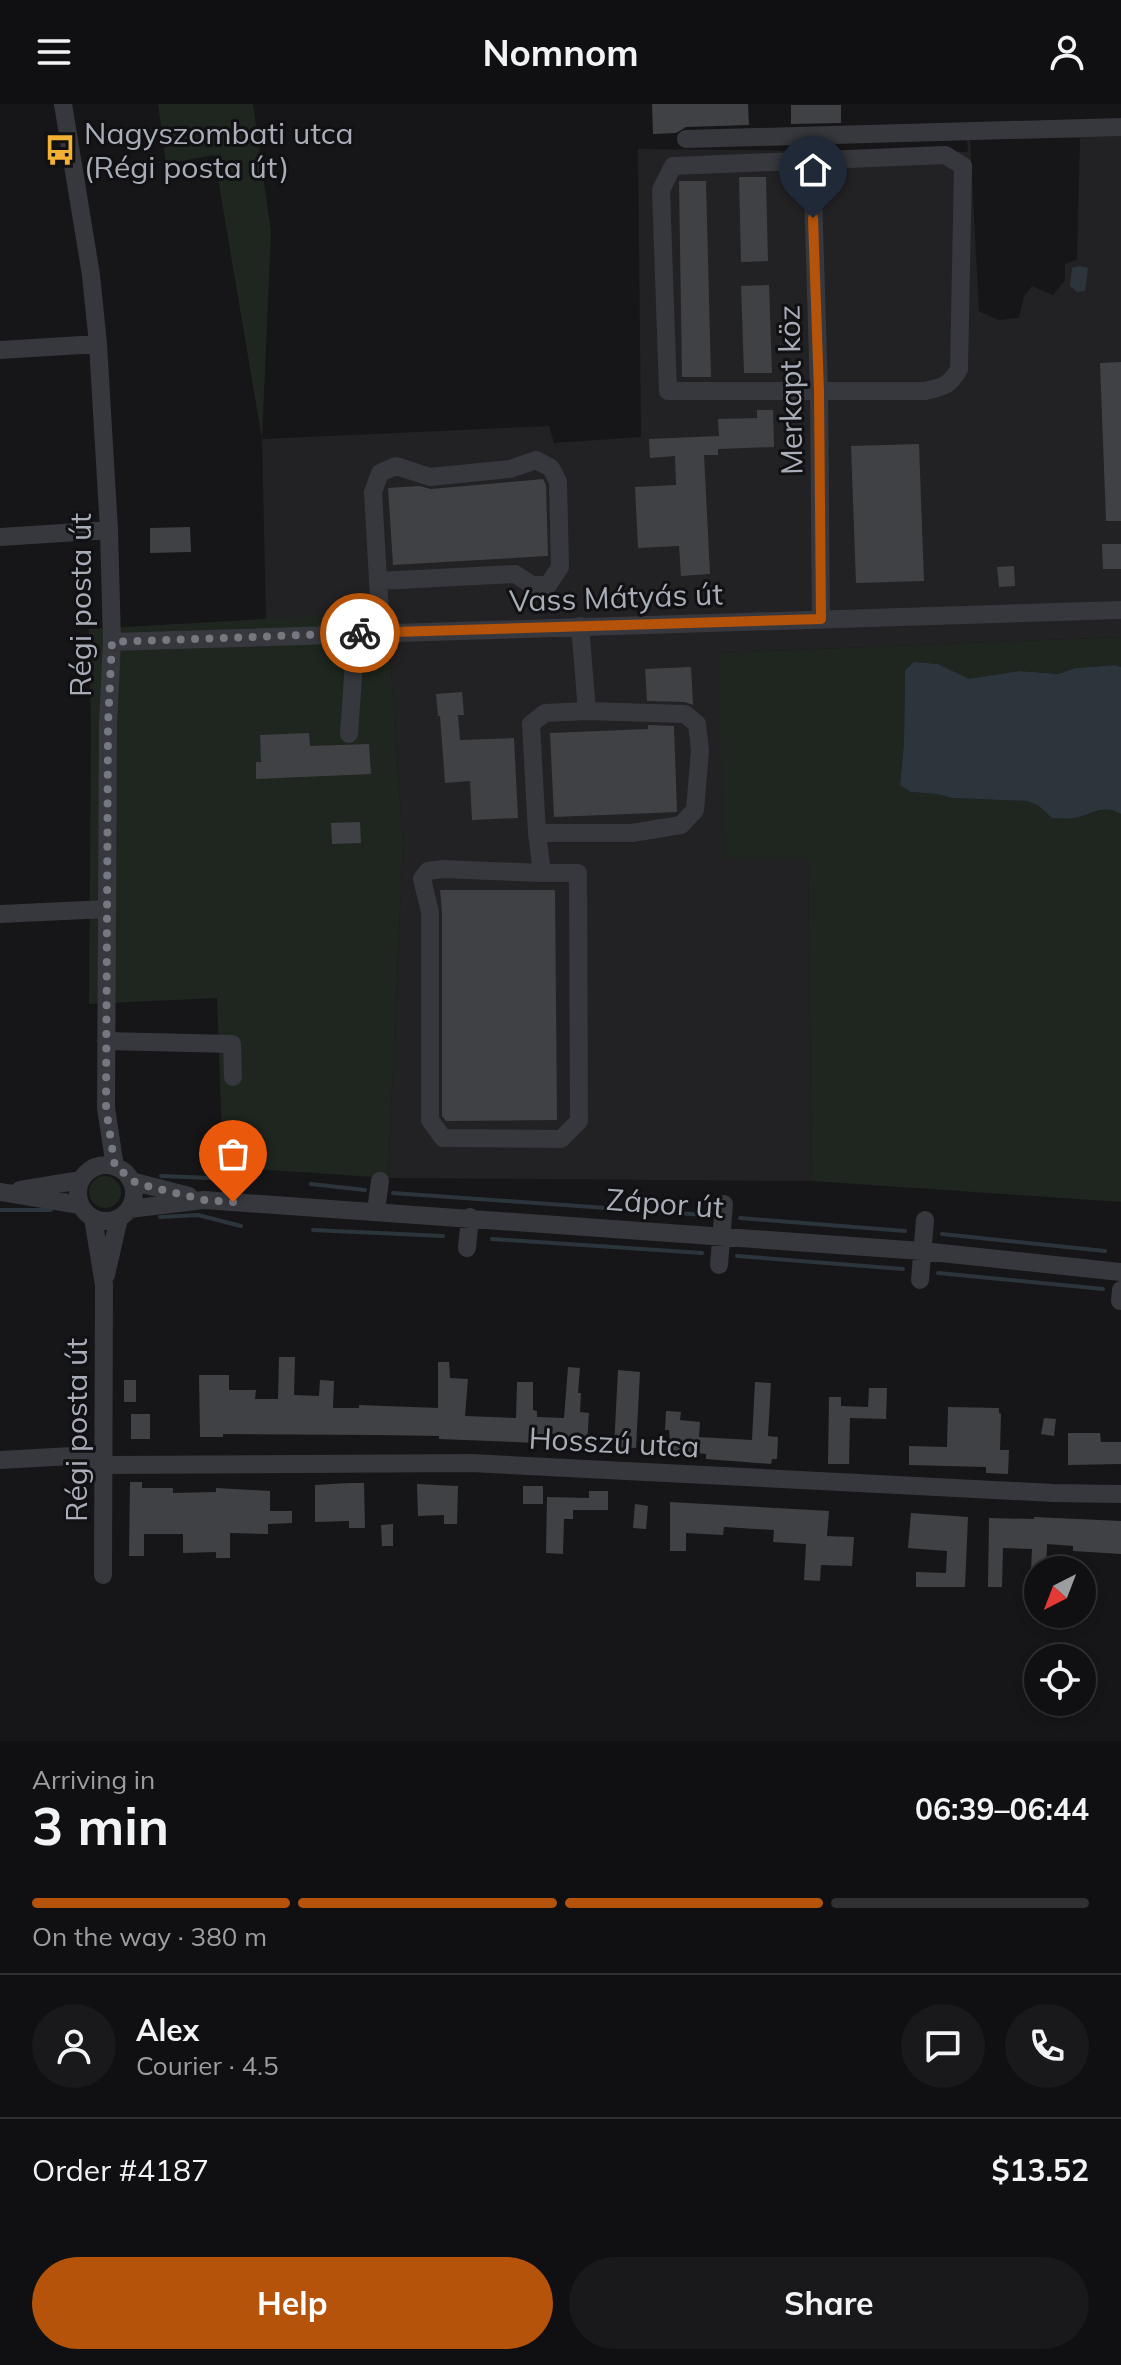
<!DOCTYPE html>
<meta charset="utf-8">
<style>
:root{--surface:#101012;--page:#19191b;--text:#f1f3f6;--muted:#9c9d9f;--line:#303032;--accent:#b45309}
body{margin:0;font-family:Mulish,sans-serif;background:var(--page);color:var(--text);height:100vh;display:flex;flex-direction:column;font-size:30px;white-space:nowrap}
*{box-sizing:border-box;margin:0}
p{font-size:26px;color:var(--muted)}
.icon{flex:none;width:44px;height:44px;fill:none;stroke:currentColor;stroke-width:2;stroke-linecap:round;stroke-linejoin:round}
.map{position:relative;height:1637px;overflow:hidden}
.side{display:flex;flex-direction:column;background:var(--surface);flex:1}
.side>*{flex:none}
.needle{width:52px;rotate:222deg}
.tools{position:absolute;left:1024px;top:1452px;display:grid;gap:16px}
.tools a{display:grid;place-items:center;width:72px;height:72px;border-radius:50%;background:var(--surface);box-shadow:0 4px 12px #0003,0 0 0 2px var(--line);font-size:40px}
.pin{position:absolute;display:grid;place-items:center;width:68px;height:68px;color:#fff;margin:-82px -34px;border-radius:50% 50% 50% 0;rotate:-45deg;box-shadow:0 0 8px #0007}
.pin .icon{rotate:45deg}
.courier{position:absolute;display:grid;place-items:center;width:80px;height:80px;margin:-40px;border:6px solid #b45309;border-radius:50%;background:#fff;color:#222;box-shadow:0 2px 10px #0007}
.summary em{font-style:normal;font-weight:700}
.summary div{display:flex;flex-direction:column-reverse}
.summary{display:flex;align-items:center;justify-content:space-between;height:136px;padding:0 32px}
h1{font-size:52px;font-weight:700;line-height:60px}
.bar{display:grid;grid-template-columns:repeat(4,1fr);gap:12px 8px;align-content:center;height:96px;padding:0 32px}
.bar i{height:10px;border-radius:6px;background:var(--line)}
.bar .current{background:var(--accent)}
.bar p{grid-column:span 4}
.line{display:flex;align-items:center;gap:20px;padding:0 32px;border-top:2px solid var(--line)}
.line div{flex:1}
.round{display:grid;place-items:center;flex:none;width:84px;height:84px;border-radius:42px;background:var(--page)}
.cta{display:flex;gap:16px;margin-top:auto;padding:16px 32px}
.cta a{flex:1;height:92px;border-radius:48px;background:var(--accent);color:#fff;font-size:32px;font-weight:700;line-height:92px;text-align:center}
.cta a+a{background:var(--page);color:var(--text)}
header{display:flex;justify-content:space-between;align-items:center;height:104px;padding:0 32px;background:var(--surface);font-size:36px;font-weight:700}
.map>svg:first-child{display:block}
</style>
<header><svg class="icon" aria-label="menu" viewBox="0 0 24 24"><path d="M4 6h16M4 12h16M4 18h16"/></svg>Nomnom<svg class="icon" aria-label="person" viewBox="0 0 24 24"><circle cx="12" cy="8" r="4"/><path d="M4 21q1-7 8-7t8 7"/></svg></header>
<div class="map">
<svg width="1121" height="1637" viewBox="0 0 1121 1637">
<rect width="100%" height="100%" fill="#161618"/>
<path fill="#222225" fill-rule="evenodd" d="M1121 16V533L717 549 808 754 812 1077 388 1074 403 740 387 509 266 516 262 335 549 322 554 339 641 333 638 45 968 48 966 24ZM970 33 1080 34 1077 156 1065 160V176L1053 191 1032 182 1024 192 1019 214 998 216 979 207Z"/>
<path fill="#1e261f" d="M158 0H253L271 128 262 335 214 51 166 60Z
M387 508 403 740 388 1074 223 1063 217 894 89 900 91 627 89 525Z
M1121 533V563L1115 561 1076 564 1058 570 1020 567 969 576 938 560 914 558 905 566 904 638 900 680 911 688 937 690 952 694 1027 697 1074 714 1107 705 1117 707 1121 710V1098L812 1077 808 755 726 754 717 549Z
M89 1088a16 16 0 1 1 32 0a16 16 0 1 1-32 0Z"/>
<path fill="#2c353c" d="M1079 162 1088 164 1085 187 1077 188 1070 182 1072 164Z
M914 558 938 560 969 575 1020 567 1058 570 1076 564 1115 561 1121 563V710C1105 699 1091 711 1074 714 1067 715 1059 714 1052 714L1039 702 1027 697 952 694 937 690 911 688 900 681 904 638 905 566Z"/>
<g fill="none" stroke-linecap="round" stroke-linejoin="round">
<path stroke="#2c353c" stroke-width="4" d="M161 1072 233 1075
M311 1080 365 1086
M393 1089 705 1111
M0 1106H51
M160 1113 198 1111 241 1122
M740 1114 905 1127
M313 1126 443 1132
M942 1130 1105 1147
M492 1135 702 1149
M737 1152 903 1165
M938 1169 1103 1185"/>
</g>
<path fill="#404145" d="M652 0H748L749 21 686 23 676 29 653 30Z
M791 1H841V19L791 20Z
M739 73H766L768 157 741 158Z
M679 77H706L711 273H682Z
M769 181 772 269H744L741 182Z
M1121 258V417H1106L1100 259Z
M757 306H773L774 343 718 345V351H704L710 470 681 472 679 442 638 444 635 383 676 381 675 352 650 354 649 335 719 332 718 315 757 314Z
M919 340 924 477 856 479 851 342Z
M543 375 546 381 548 452 393 461 388 384 419 382 431 385Z
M190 423 191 448 150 449V424Z
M1102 440H1121V465H1103Z
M1014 462 1015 482 999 483 997 463Z
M691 563 693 601 685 598 647 597 645 565Z
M462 588 464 611H458L460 636 514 634 518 714 472 716 470 677 445 679 440 612H438L436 590Z
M648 621 674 622 677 708 554 713 550 629 648 625Z
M309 629 310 642 369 640 371 670 256 675V658H261L260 631Z
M360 718 361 739 332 740 331 719Z
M440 786H555L557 1016 446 1017 442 1012V808Z
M279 1253H295L294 1291 319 1292 320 1276 334 1277 333 1304H359V1301L438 1304V1258H449L450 1274 468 1275 465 1312 516 1314 517 1278H533V1306L537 1307V1313L564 1314 568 1263 580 1264 578 1289H581L580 1308 589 1309 587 1341 562 1339 563 1330H538V1339L439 1335V1332L378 1331 223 1330V1333H200L199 1271H229V1286H256L255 1295H278Z
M618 1266 640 1268 636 1344 614 1343Z
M124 1276H136V1298H124Z
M755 1278 771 1279 768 1332 778 1333 777 1355H772L771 1360 706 1355V1350L671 1346 669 1326H665L666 1307 681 1308 680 1316 700 1318 699 1333 752 1336Z
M869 1284H887L886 1315 850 1314 849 1360H828L829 1293H841V1302L868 1303Z
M948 1303 999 1304V1309L1001 1310 1000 1346H1009L1008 1370 986 1369V1363L909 1361V1342L947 1343Z
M131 1310H150V1335H131Z
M1044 1314 1056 1315 1054 1332 1041 1330Z
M1068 1329H1100L1101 1338H1121V1360L1068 1361Z
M130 1378H142V1384H173V1389L216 1388V1384L270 1387V1407H292V1419L268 1420V1430L230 1429V1454H216V1448L183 1449V1430H144V1452H129Z
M349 1379H364L365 1424H349V1417L315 1418V1381Z
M417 1380 458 1382 457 1420H444V1411L418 1412Z
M523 1382H543V1400H523Z
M589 1387H608V1406H573V1415H564L563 1450 546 1449 547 1393 589 1394Z
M670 1398 829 1407 827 1432 854 1433 852 1462 821 1461 820 1477 804 1476 806 1440 773 1438 774 1426 724 1423 723 1431 686 1429V1447H670Z
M635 1400 648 1402 646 1425 633 1424Z
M911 1409 968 1413 965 1483H916V1468L946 1469 947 1447 908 1444Z
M1034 1413 1121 1417V1450L1073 1447V1442L1047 1440 1046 1466H1031L1032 1445 1003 1444 1002 1483H988L989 1414 1034 1415Z
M393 1420V1442H382L381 1421Z"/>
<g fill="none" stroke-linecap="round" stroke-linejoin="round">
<path stroke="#37383d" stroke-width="18" d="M63 0 91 171 98 240 109 426 112 538 108 620 106 1004 115 1063
M686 35 1121 23
M945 51 963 62 959 265C950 282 942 283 925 287H668L661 86 673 62Z
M812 56 819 287 821 515
M0 246 98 240
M0 433 109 426
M378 477 515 470 532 481H548L560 463 558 378 551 364 536 356 510 365 430 373 396 362 380 369 373 388 381 529
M112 538 1121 506
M349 630 356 530
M537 729 531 620 545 609 587 607
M542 769 443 765 428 767 422 775 430 808V1016L443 1034 561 1035 579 1017 578 769H542L537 729H632L681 721 695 706 700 646 697 620 685 610 587 607 580 522
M0 810 107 805
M106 937 232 940 233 973
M78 1089a28 28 0 1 1 56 0a28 28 0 1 1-56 0Z
M131 1077 189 1092
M20 1086 81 1076
M0 1088 80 1101
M129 1105 204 1096 922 1147 1121 1168
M376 1107 380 1077
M93 1114 104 1181 103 1471
M467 1144 470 1113
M719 1161 724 1100
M106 1171 119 1114
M920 1176 925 1116
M1120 1197 1121 1186
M0 1356 72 1352 103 1361 471 1359 1053 1389 1121 1390"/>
</g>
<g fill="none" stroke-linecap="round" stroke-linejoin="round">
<path stroke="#757880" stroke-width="8" stroke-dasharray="0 14.4" d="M233 1098 204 1096 139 1080C129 1076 125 1068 115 1063L106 1004 108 620 112 538 360 529"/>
<path stroke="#b45309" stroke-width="10" d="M360 529 821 515 819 287 813 114"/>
</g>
<defs>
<symbol id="bus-bare" viewBox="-9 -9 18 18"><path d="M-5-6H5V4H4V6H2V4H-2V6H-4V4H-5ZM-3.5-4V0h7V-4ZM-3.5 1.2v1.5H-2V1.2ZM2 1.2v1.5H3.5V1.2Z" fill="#f2b134" stroke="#111113" stroke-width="2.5" paint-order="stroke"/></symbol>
</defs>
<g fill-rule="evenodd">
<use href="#bus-bare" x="38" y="24" width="44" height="44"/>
</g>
<g text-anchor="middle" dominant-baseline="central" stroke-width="6" stroke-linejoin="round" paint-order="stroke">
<g font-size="30" fill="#a8adb8" stroke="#111113" text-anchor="start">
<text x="84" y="29">Nagyszombati utca<tspan x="84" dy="34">(Régi posta út)</tspan></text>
</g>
<g font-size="30" fill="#a8adb8" stroke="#111113">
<text transform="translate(790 286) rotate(-91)">Merkapt köz</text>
<text transform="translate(616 493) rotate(-2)">Vass Mátyás út</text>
<text transform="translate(80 501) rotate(-90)">Régi posta út</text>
<text transform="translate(665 1099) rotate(4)">Zápor út</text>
<text transform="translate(76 1326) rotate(-90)">Régi posta út</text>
<text transform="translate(614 1338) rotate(3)">Hosszú utca</text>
</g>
</g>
</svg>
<div class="tools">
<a><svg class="needle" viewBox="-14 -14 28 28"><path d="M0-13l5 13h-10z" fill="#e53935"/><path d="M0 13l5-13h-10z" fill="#9c9d9f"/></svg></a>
<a><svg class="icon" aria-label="locate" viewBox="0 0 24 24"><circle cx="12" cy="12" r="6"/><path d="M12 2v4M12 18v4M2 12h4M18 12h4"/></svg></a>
</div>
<div class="pin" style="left:233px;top:1098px;background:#ea580c"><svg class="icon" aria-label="bag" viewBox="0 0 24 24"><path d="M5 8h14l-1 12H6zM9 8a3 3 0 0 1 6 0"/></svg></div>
<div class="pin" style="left:813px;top:114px;background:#1f2937"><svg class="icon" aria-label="home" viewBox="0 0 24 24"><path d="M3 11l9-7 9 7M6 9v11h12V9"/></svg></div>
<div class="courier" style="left:360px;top:529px"><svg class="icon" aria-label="bike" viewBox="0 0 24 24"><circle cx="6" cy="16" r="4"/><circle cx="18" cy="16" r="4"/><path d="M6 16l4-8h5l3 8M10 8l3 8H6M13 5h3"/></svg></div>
</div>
<section class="side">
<div class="summary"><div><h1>3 min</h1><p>Arriving in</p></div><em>06:39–06:44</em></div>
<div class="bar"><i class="current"></i><i class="current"></i><i class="current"></i><i></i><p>On the way · 380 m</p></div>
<div class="line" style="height:144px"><a class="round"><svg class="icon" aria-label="person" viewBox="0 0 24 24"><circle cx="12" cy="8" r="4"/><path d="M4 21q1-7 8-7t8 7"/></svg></a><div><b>Alex</b><p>Courier · 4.5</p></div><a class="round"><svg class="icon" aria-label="chat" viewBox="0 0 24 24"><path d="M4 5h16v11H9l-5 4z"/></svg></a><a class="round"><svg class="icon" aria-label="phone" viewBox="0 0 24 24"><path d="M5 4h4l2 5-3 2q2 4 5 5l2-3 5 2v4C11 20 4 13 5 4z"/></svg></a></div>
<div class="line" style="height:104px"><div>Order #4187</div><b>$13.52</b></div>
<div class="cta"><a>Help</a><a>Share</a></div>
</section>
